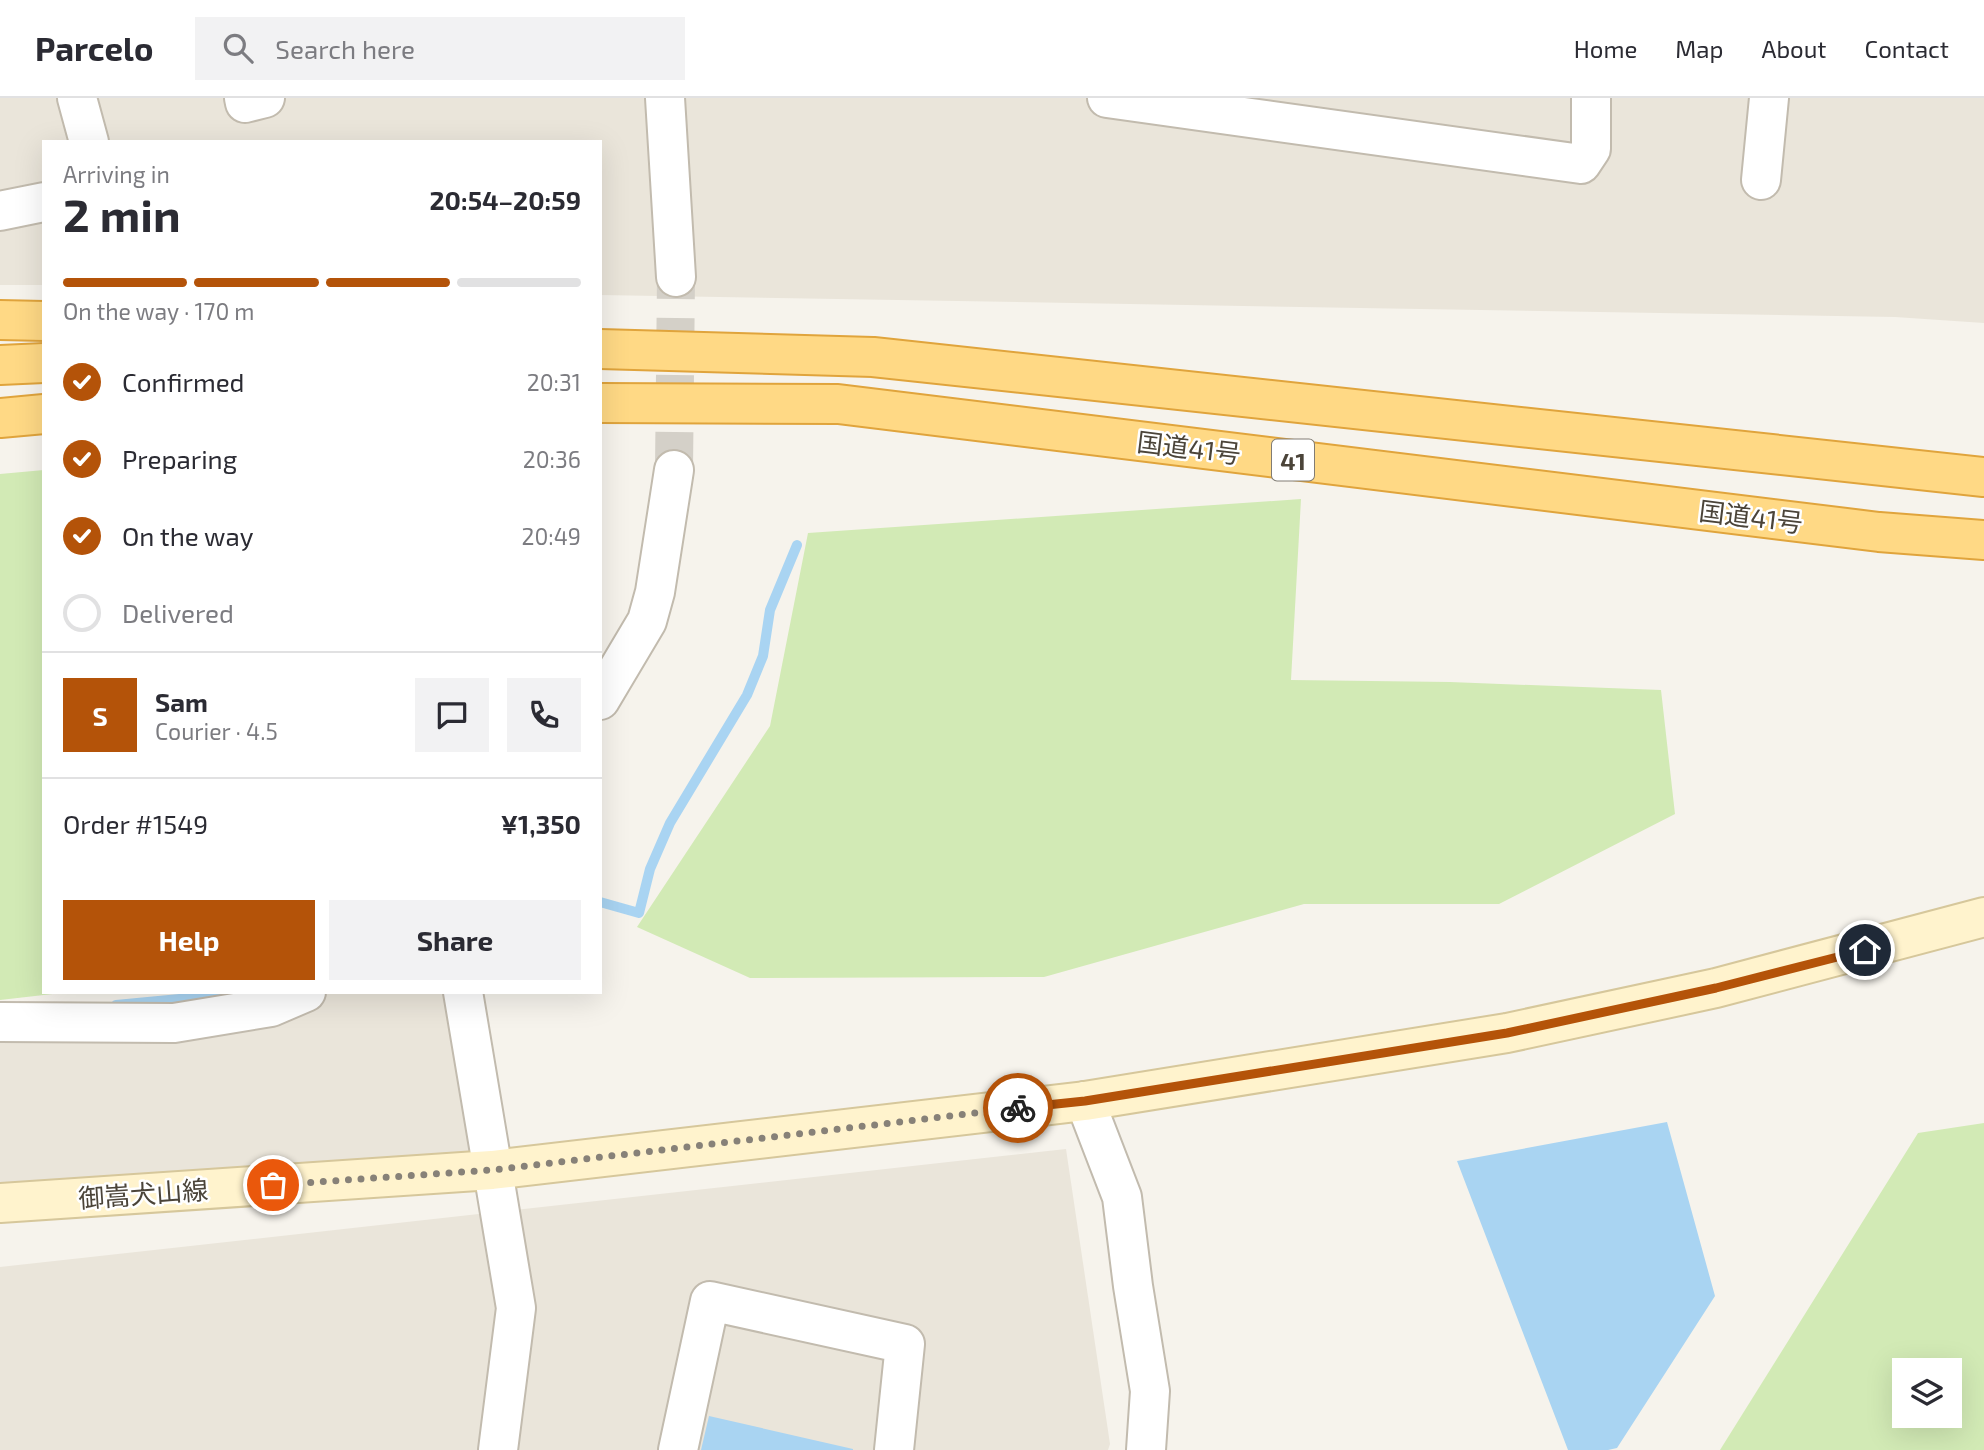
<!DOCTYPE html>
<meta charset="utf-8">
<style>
:root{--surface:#fff;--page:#f2f2f3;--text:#2b2b33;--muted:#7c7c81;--line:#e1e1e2;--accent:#b45309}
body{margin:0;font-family:"Exo 2","Noto Sans JP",sans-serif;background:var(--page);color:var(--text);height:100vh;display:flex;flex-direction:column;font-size:26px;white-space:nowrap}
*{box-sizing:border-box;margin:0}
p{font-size:23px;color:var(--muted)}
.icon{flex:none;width:38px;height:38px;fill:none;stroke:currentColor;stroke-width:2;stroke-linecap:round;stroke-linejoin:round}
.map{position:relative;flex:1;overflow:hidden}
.drawer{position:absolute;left:42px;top:42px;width:560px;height:854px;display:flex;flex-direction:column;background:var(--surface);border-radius:0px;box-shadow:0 7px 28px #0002}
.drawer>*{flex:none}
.controls{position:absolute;left:1892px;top:1260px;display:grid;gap:14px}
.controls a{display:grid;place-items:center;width:70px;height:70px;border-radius:0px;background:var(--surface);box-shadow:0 7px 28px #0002;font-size:35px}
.pin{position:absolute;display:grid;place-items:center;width:60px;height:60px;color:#fff;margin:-30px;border:4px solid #fff;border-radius:50%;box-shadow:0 2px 7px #0007}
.courier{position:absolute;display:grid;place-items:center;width:70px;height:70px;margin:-35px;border:5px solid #b45309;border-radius:50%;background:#fff;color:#222;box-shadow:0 2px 9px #0007}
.head em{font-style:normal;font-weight:700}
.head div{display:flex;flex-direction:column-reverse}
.head{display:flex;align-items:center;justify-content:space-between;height:119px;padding:0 21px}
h1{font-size:46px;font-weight:700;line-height:52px}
.bar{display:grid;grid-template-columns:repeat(4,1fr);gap:10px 7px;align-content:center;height:84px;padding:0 21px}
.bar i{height:9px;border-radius:5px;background:var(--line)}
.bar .on{background:var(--accent)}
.bar p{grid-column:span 4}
.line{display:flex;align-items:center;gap:18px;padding:0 21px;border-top:2px solid var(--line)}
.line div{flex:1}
.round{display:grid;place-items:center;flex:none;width:74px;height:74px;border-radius:0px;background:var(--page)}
ol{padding:0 21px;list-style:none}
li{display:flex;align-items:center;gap:21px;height:77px}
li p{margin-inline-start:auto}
li .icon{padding:7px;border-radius:50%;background:var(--accent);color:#fff;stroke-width:4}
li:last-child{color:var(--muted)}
li i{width:38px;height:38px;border:4px solid var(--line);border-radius:50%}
.cta{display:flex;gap:14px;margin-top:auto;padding:14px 21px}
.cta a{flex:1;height:80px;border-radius:0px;background:var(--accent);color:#fff;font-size:28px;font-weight:700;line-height:80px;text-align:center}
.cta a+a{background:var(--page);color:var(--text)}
header{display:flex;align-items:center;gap:42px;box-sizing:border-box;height:98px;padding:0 35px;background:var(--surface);border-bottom:2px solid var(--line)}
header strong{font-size:33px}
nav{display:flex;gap:38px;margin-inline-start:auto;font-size:24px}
.search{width:490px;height:63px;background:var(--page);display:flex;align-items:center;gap:18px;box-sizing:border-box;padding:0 24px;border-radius:0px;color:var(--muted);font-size:26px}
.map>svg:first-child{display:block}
</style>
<header>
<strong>Parcelo</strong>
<div class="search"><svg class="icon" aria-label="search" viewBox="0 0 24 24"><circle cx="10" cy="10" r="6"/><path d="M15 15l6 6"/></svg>Search here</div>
<nav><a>Home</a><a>Map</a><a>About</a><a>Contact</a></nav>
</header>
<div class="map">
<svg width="1984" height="1352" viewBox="0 0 1984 1352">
<rect width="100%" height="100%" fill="#f6f3ec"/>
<path fill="#eae5da" d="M0 0H1984V225L1895 219 600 197V44H44V187H0Z
M306 894H463L492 1072 0 1105V924Z
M1066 1051 1110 1346 1108 1352H0V1169Z"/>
<path fill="#d2eab5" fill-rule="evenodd" d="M44 372V894H70L0 902V376Z
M1301 401 1291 582 1450 584 1661 592 1675 716 1499 806H1304L1044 879 750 880 637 829 770 628 808 435Z
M1984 1025V1352H1720L1918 1035ZM1950 1272V1318H1904V1272Z"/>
<path fill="#a9d4f2" d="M1667 1024 1715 1198 1617 1350 1608 1352H1568L1457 1063Z
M709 1318 853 1351V1352H701Z"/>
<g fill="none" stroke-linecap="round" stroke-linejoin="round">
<path stroke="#a9d4f2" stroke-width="10" d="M600 804 639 815 650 771 670 725 747 597 763 558 770 512 797 447
M116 907 243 895"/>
<path stroke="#d4d0c8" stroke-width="38" stroke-dasharray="38 19" stroke-linecap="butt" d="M674 372 676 179"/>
<defs>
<path id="minor" d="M77 0 89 44
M244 0 245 5 265 0
M1107 0 1581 66 1591 51V0
M1761 82 1769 0
M0 113 44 104
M0 924 174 925 271 909 306 894
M1085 1003 1122 1099 1133 1188 1150 1293 1146 1352
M678 1352 710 1203 905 1246 894 1352"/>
<path id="tertiary" d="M665 0 676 179
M600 602 647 523 655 494 674 372
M463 894 516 1210 498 1352"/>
<path id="secondary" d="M0 1105 492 1072 1085 1003 1507 935 1716 890 1984 819"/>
<path id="trunk" d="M0 222 44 223
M600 251 873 259 1984 379
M0 267 44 265
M600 305 838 306 1879 434 1984 442
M0 320 44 316"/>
</defs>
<use href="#minor" stroke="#c2bbae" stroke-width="42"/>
<use href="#tertiary" stroke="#c2bbae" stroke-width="42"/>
<use href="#secondary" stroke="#d6c79b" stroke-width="42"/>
<use href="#trunk" stroke="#e0a43c" stroke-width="42"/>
<use href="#minor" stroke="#fff" stroke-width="38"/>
<use href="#tertiary" stroke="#fff" stroke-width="38"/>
<use href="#secondary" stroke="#fff3cd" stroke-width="38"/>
<use href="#trunk" stroke="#ffd985" stroke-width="38"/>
</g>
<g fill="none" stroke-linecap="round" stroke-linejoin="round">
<path stroke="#878178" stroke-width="7" stroke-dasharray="0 12.6" d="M273 1087 492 1072 1018 1010"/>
<path stroke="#b45309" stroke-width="9" d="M1018 1010 1085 1003 1507 935 1716 890 1865 852"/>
</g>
<g text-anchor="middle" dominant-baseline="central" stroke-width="5" stroke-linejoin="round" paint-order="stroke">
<rect fill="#fff" stroke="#817c74" stroke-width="2" x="1272" y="341.5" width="42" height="41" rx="5"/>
<g font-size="24" font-weight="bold" fill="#4b4439">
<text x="1293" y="362">41</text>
</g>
<g font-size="26" fill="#4b4439" stroke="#fff">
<text transform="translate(1189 349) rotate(7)">国道41号</text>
<text transform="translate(1751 418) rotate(7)">国道41号</text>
<text transform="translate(143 1095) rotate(-4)">御嵩犬山線</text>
</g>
</g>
</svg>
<div class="controls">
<a><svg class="icon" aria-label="layers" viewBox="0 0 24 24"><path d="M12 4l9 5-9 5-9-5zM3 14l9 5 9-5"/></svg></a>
</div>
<div class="pin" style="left:273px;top:1087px;background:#ea580c"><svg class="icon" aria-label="bag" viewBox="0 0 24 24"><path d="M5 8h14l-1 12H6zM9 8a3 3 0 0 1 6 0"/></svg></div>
<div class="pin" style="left:1865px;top:852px;background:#1f2937"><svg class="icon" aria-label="home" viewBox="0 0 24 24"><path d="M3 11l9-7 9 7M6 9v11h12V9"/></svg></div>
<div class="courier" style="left:1018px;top:1010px"><svg class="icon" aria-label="bike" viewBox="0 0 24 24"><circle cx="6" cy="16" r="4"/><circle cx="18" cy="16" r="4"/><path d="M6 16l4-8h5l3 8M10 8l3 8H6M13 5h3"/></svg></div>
<section class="drawer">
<div class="head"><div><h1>2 min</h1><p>Arriving in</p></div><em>20:54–20:59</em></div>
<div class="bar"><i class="on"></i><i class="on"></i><i class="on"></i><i></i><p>On the way · 170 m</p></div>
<ol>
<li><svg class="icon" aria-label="check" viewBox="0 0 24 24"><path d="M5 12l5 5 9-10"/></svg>Confirmed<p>20:31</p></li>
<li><svg class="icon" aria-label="check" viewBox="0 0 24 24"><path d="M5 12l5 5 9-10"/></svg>Preparing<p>20:36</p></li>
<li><svg class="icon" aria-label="check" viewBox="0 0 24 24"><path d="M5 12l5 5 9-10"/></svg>On the way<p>20:49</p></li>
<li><i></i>Delivered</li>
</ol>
<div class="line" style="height:126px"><b class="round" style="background:var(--accent);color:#fff">S</b><div><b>Sam</b><p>Courier · 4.5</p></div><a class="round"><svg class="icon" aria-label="chat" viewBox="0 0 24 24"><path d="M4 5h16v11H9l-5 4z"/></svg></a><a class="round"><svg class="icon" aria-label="phone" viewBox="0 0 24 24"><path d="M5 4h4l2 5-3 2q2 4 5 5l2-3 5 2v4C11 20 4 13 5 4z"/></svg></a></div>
<div class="line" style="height:91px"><div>Order #1549</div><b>¥1,350</b></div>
<div class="cta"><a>Help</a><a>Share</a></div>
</section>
</div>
